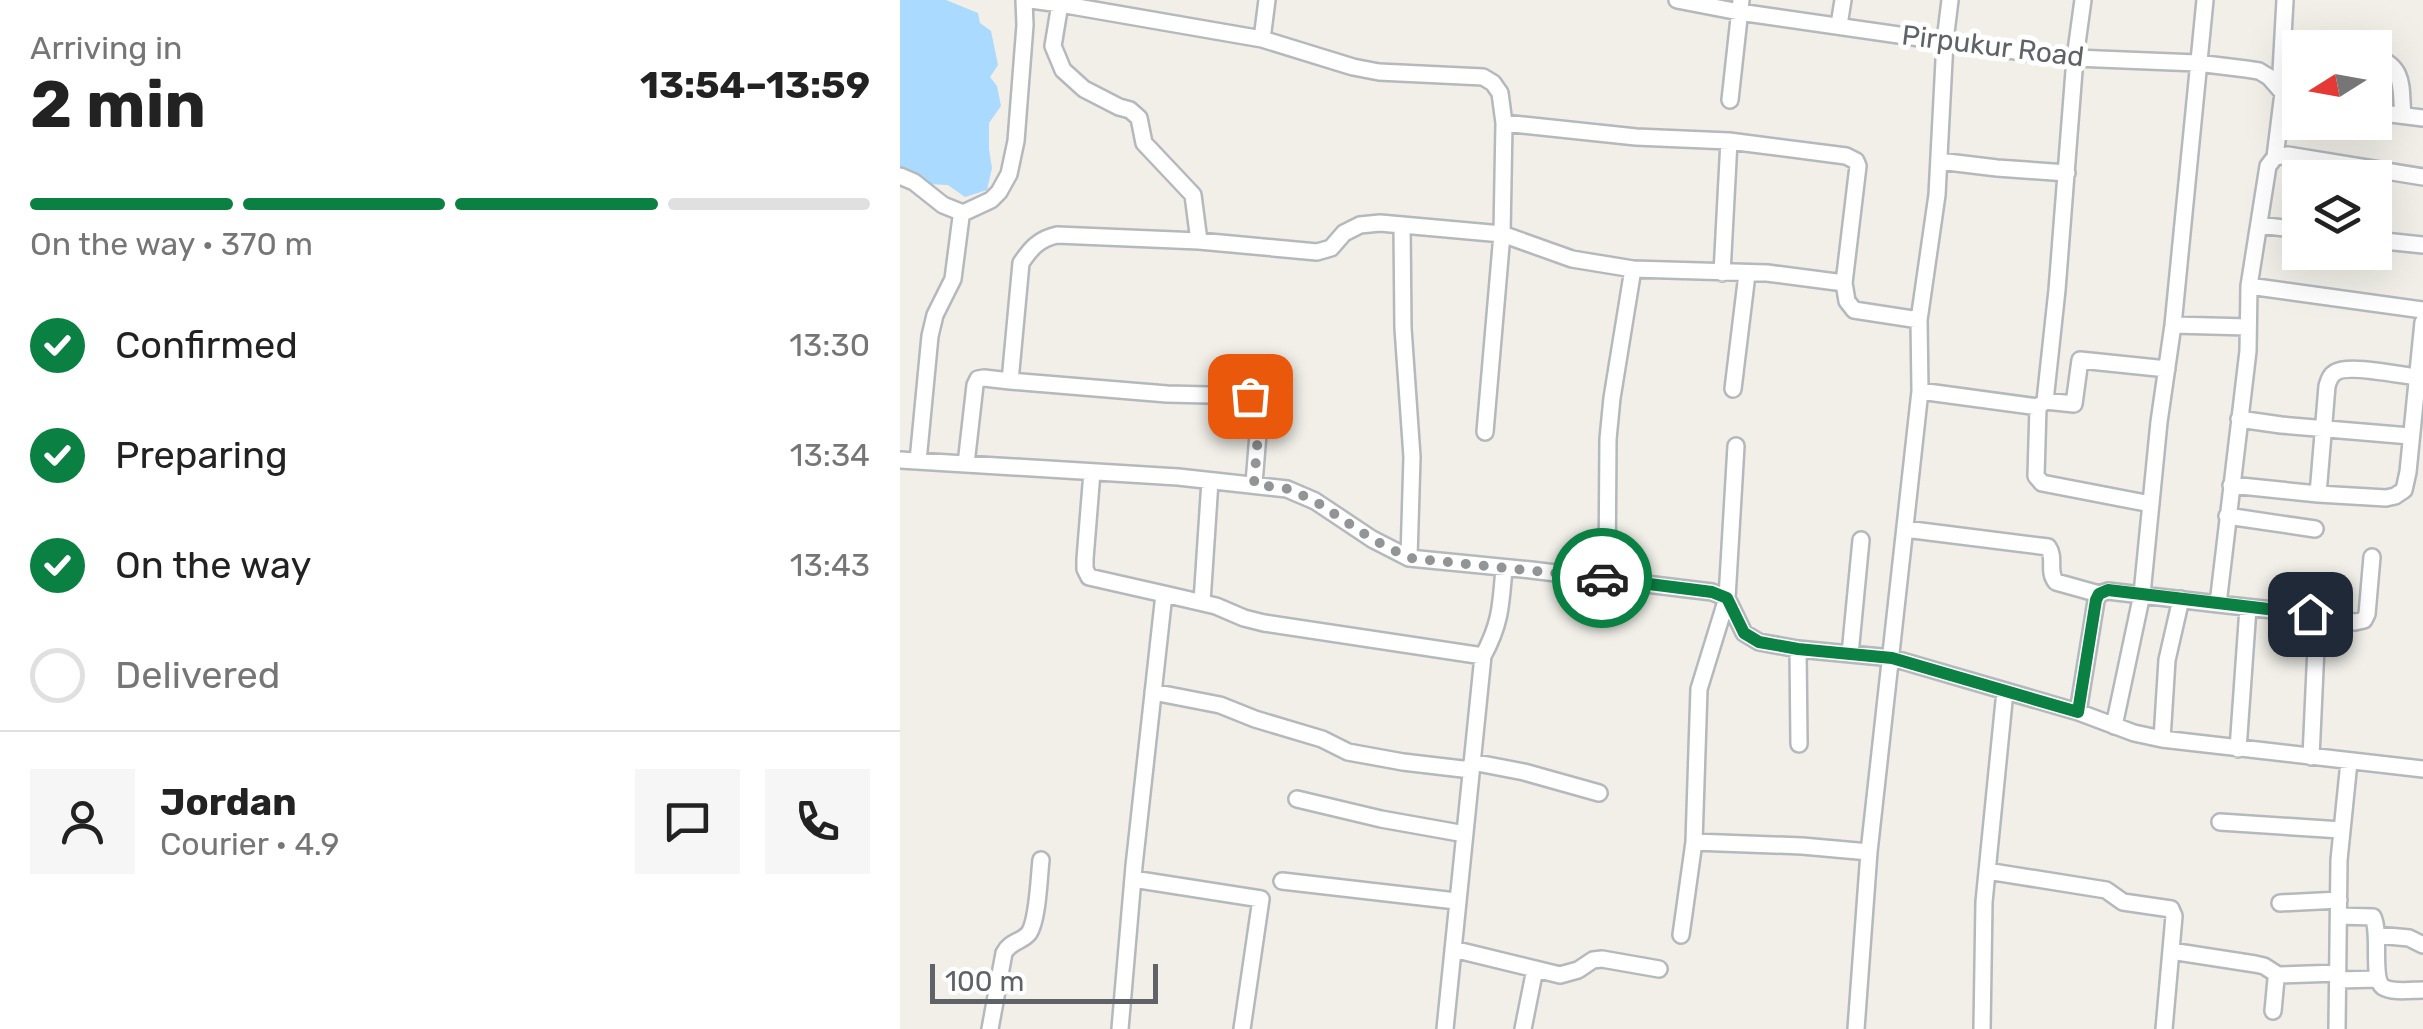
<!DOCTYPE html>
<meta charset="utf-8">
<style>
:root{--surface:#fff;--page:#f6f6f6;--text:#222;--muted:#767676;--line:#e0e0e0;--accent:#0b8043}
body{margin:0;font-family:Rubik,sans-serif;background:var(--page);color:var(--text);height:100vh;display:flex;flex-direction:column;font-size:38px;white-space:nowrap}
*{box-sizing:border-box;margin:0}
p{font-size:32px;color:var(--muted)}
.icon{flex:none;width:55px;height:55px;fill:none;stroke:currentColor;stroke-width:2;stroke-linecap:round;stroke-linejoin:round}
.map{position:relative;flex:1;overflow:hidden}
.sheet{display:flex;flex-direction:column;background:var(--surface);width:900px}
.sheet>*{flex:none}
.needle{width:65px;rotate:259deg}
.tools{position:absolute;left:1382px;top:30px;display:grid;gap:20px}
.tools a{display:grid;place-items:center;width:110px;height:110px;border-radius:0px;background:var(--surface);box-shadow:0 10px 40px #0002;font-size:50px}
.scale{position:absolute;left:30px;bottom:25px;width:228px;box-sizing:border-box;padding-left:10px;border:5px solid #5f6368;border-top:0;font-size:28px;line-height:35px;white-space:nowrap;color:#5f6368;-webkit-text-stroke:8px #fff;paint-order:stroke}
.pin{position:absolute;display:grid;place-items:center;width:85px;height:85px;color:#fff;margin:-42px;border-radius:20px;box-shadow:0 5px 15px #0006}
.courier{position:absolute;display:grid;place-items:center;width:100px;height:100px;margin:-50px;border:8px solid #0b8043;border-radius:50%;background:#fff;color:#222;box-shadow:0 2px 12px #0007}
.headline em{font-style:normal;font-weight:700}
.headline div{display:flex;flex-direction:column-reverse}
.headline{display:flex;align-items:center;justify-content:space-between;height:170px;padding:0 30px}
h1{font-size:65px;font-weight:700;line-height:75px}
.bar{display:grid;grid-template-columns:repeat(4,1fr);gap:15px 10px;align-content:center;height:120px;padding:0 30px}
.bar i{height:12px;border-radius:8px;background:var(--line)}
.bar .current{background:var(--accent)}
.bar p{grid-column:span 4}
.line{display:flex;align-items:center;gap:25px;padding:0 30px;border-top:2px solid var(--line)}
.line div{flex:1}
.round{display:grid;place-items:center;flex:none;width:105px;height:105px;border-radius:0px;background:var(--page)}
ol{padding:0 30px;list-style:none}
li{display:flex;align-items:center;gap:30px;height:110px}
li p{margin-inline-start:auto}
li .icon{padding:10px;border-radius:50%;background:var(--accent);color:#fff;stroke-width:4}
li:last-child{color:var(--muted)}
li i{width:55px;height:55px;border:5px solid var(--line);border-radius:50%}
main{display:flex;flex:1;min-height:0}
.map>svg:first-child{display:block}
</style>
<main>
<section class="sheet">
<div class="headline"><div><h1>2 min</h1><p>Arriving in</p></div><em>13:54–13:59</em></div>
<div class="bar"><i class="current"></i><i class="current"></i><i class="current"></i><i></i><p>On the way · 370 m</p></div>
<ol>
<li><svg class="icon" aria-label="check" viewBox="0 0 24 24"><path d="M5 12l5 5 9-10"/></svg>Confirmed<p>13:30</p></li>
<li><svg class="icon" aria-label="check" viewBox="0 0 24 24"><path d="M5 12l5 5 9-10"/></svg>Preparing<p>13:34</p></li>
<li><svg class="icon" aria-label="check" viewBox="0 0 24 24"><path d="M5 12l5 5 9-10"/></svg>On the way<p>13:43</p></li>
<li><i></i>Delivered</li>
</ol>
<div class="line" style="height:180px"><a class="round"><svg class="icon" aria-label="person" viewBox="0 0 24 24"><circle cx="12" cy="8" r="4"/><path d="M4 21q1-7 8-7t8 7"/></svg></a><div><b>Jordan</b><p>Courier · 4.9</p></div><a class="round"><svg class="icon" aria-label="chat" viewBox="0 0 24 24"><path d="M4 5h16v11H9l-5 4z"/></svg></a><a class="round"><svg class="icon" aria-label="phone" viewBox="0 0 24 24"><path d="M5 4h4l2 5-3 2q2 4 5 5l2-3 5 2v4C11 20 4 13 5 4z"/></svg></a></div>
</section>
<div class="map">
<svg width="1523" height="1029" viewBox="0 0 1523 1029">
<rect width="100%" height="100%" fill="#f1efe8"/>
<path fill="#aadaff" d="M0 0H46L78 13 80 23 91 31 98 65 90 77 97 86 101 106 89 123V149L92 168 87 190 65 197 48 185 27 184 0 169Z"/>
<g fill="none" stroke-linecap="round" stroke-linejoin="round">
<defs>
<path id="street" d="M161 0 160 4 362 39 453 67 479 72 583 77 593 83 600 93 604 123 602 234 480 223 460 225 444 233 431 248 417 252 299 241
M777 0 839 12 1082 47 1175 58 1297 63 1346 69 1359 71 1369 77 1383 93 1400 101
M939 25 943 0
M362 39 367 0
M1383 41 1422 48
M1475 56C1506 69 1500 86 1503 115
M830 100 841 0
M1475 112 1523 118
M604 123 736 137 829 141 946 156 956 161 958 166 944 283 867 273 733 269
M1375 157 1383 93 1381 72 1385 0
M1039 161 1097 168 1167 173
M0 176 14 182 43 205 63 213
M502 225 503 328 512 457 509 558
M1359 225 1400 230
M1475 240 1523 245
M822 273 829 141
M944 283 947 301 954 310 1019 320
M1349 286 1523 310
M1273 325 1348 327
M110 381 267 394 350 396 358 401 360 410 354 483
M833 389 847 274
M1020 391 1138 407 1145 401 1157 290 1175 58 1183 0
M1145 401 1174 404 1180 360 1267 369
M1138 407 1136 476 1142 483 1251 504
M1339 419 1381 425 1510 436
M585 432 602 234 672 259 733 269 712 398 708 439 707 579
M0 460 278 477 387 489 415 501 472 539 509 558 631 570 812 592 827 598 844 633 859 642 898 649 992 658 1178 712 1234 733 1262 739 1523 769
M18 461 30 336 35 315 53 279 61 217 63 213 91 200 99 192 109 174 116 141 125 25 124 0
M66 464 75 385 78 379 84 378 110 381 121 263C131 248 139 239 157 235L299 241 293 195 244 143 239 118 230 110 219 107 184 89 163 70 153 46 160 4 131 0
M192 472 185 559V569L189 577 264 594 234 866 220 1029
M1331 485 1418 494 1486 498 1495 496 1504 490 1508 472 1523 322
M1418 494 1427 386C1429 380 1430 375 1436 372 1449 364 1499 375 1516 377
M1327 516 1415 529
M1005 529 1148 547C1156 558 1147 571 1156 582L1199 594
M264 594 316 606 344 618 364 623 583 656
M302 602 310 481
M1318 604 1410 614 1415 618 1417 625 1411 757
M1415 618 1455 622 1464 620 1467 614 1472 557
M898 649 899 744
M950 654 961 540
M253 692 320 705 355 719 422 739 448 752 503 762 571 770
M1178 712 1196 601 1199 594 1208 591 1318 604 1348 351 1349 286 1368 166 1375 157 1388 155 1523 177
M1214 726 1242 594 1259 422 1273 325 1305 0
M1262 739 1267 660 1281 599
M1338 749 1348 608
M572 762 624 772 699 793
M397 799 481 819 565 834
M1320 822 1441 830
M794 842 902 846 969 852
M1087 871 1206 890 1223 902 1271 909 1274 916 1264 1029
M233 879 361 899 342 1029
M382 881 556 901
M1380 903 1439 900
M1439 916 1473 917C1481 934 1471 978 1483 987 1492 993 1512 990 1523 990
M781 935 794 842 799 689 827 598 836 446
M1477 935 1509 938 1523 945
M553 949 660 975 678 970 693 960 702 959 759 969
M1271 951 1355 964 1364 966 1378 975
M1438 980 1478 979
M1373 1011 1376 979 1378 975 1438 973
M90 1029 104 953C110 941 122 942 129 933 138 920 139 876 141 860
M545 1029 583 656C601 623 601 604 604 568
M623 1029 635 969
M956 1029 969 852 1020 391 1019 320 1037 195 1045 41 1050 0
M1082 1029 1084 902 1105 691
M1437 1029 1439 860 1449 762"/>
</defs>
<use href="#street" stroke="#b5b8bc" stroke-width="20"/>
<use href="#street" stroke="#fff" stroke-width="15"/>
</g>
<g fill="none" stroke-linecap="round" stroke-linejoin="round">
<path stroke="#929495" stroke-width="10" stroke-dasharray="0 18" d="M350 396 358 401 360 410 354 484 388 489 415 501 472 539 509 558 702 578"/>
<path stroke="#0b8043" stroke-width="12" d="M702 578 812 592 827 598 844 633 859 642 898 649 992 658 1178 712 1196 600 1199 594 1208 590 1410 614"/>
</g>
<g text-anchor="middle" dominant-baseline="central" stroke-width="10" stroke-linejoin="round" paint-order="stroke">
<g font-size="28" fill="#5f6368" stroke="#fff">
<text transform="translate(1093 46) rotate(7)">Pirpukur Road</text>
</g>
</g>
</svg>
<div class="tools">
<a><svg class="needle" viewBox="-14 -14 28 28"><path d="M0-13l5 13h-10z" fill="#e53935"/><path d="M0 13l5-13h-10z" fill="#767676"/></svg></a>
<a><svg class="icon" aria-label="layers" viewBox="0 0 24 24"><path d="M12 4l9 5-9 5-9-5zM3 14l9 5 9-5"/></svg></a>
</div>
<div class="scale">100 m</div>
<div class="pin" style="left:350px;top:396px;background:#ea580c"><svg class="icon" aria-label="bag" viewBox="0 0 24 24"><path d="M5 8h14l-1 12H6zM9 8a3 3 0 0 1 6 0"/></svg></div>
<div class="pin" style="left:1410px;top:614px;background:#1f2937"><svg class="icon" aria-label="home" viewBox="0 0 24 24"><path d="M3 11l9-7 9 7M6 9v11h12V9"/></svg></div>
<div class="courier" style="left:702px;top:578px"><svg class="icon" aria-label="car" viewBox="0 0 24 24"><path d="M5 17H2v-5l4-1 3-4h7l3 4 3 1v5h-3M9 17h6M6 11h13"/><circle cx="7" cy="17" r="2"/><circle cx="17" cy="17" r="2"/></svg></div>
</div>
</main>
